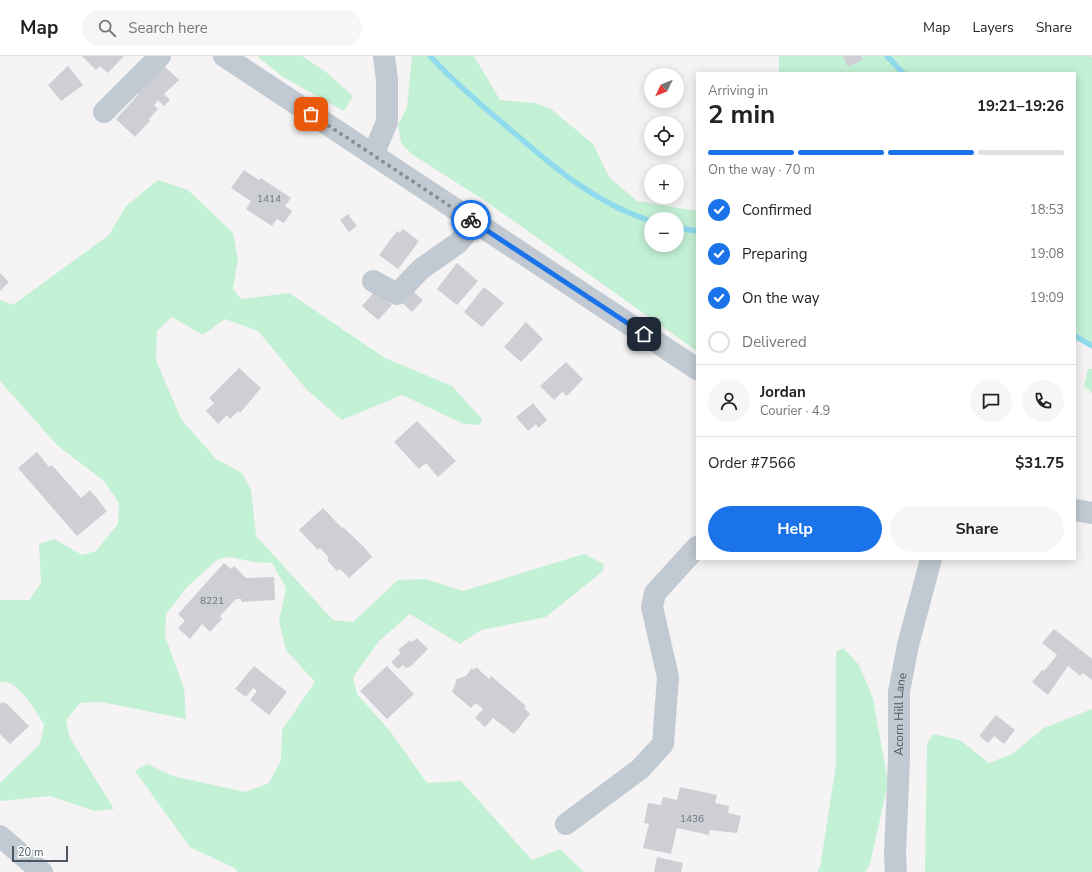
<!DOCTYPE html>
<meta charset="utf-8">
<style>
:root{--surface:#fff;--page:#f6f6f6;--text:#222;--muted:#767676;--line:#e0e0e0;--accent:#1a73e8}
body{margin:0;font-family:"Nunito Sans",sans-serif;background:var(--page);color:var(--text);height:100vh;display:flex;flex-direction:column;font-size:15px;white-space:nowrap}
*{box-sizing:border-box;margin:0}
p{font-size:13px;color:var(--muted)}
.icon{flex:none;width:22px;height:22px;fill:none;stroke:currentColor;stroke-width:2;stroke-linecap:round;stroke-linejoin:round}
.map{position:relative;flex:1;overflow:hidden}
.sheet{position:absolute;left:696px;top:16px;width:380px;height:488px;display:flex;flex-direction:column;background:var(--surface);border-radius:0px;box-shadow:0 2px 10px #0003}
.sheet>*{flex:none}
.needle{width:26px;rotate:227deg}
.fabs{position:absolute;left:644px;top:12px;display:grid;gap:8px}
.fabs a{display:grid;place-items:center;width:40px;height:40px;border-radius:50%;background:var(--surface);box-shadow:0 2px 10px #0003;font-size:20px}
.scale{position:absolute;left:12px;bottom:10px;width:56px;box-sizing:border-box;padding-left:4px;border:2px solid #4a5661;border-top:0;font-size:11px;line-height:14px;white-space:nowrap;color:#4a5661;-webkit-text-stroke:3px #fff;paint-order:stroke}
.pin{position:absolute;display:grid;place-items:center;width:34px;height:34px;color:#fff;margin:-17px;border-radius:8px;box-shadow:0 2px 6px #0006}
.courier{position:absolute;display:grid;place-items:center;width:40px;height:40px;margin:-20px;border:3px solid #1a73e8;border-radius:50%;background:#fff;color:#222;box-shadow:0 1px 5px #0007}
.headline em{font-style:normal;font-weight:700}
.headline div{display:flex;flex-direction:column-reverse}
.headline{display:flex;align-items:center;justify-content:space-between;height:68px;padding:0 12px}
h1{font-size:26px;font-weight:700;line-height:30px}
.bar{display:grid;grid-template-columns:repeat(4,1fr);gap:6px 4px;align-content:center;height:48px;padding:0 12px}
.bar i{height:5px;border-radius:3px;background:var(--line)}
.bar .on{background:var(--accent)}
.bar p{grid-column:span 4}
.line{display:flex;align-items:center;gap:10px;padding:0 12px;border-top:1px solid var(--line)}
.line div{flex:1}
.round{display:grid;place-items:center;flex:none;width:42px;height:42px;border-radius:21px;background:var(--page)}
ol{padding:0 12px;list-style:none}
li{display:flex;align-items:center;gap:12px;height:44px}
li p{margin-inline-start:auto}
li .icon{padding:4px;border-radius:50%;background:var(--accent);color:#fff;stroke-width:4}
li:last-child{color:var(--muted)}
li i{width:22px;height:22px;border:2px solid var(--line);border-radius:50%}
.action{display:flex;gap:8px;margin-top:auto;padding:8px 12px}
.action a{flex:1;height:46px;border-radius:24px;background:var(--accent);color:#fff;font-size:16px;font-weight:700;line-height:46px;text-align:center}
.action a+a{background:var(--page);color:var(--text)}
header{display:flex;align-items:center;gap:24px;box-sizing:border-box;height:56px;padding:0 20px;background:var(--surface);border-bottom:1px solid var(--line)}
header strong{font-size:19px}
nav{display:flex;gap:22px;margin-inline-start:auto;font-size:14px}
.search{width:280px;height:36px;background:var(--page);display:flex;align-items:center;gap:10px;box-sizing:border-box;padding:0 14px;border-radius:22px;color:var(--muted);font-size:15px}
.map>svg:first-child{display:block}
</style>
<header>
<strong>Map</strong>
<div class="search"><svg class="icon" aria-label="search" viewBox="0 0 24 24"><circle cx="10" cy="10" r="6"/><path d="M15 15l6 6"/></svg>Search here</div>
<nav><a>Map</a><a>Layers</a><a>Share</a></nav>
</header>
<div class="map">
<svg width="1092" height="816" viewBox="0 0 1092 816">
<rect width="100%" height="100%" fill="#f5f3f3"/>
<path fill="#c3f1d5" fill-rule="evenodd" d="M257 0H302L326 16 353 40 344 55 283 21Z
M412 0H474L500 44 535 47 551 53 593 88 609 121 637 145 697 155V295L484 144 413 99 401 87 398 69 407 51ZM651 163H677V189H651Z
M779 0H1091L1092 2V286L1083 284 1075 285V17H779Z
M158 124 188 134 233 177 238 203 233 233 241 243 289 237 385 302 452 330 482 363 480 369 464 368 402 339 342 364 307 334 258 275 225 263 203 279 172 261 157 275 156 304 181 363 216 403 242 417 251 434 256 480 333 564 353 566 398 524 426 523 463 535 584 498 604 508 603 515 546 561 481 574 460 588 410 558 379 585 353 621 357 638 390 675 427 727 461 725 532 804 560 793 584 816H238L234 812 190 791 135 715 147 708 173 720 245 736 269 727 281 704 282 674 315 626 286 594 279 565 286 532 272 507 253 506 232 501 218 503 187 531 166 558 165 580 184 632 186 663 102 646 80 647 66 664 70 682 114 753 95 755 50 740 0 745V727L40 688 44 668C35 655 18 622 0 626V544H29L41 527 39 488 54 483 82 499 96 495 118 468 119 447 104 425 57 389 0 325V244L13 249 109 179 126 150Z
M1088 313H1092V337L1084 330Z
M843 592 859 609 873 642 888 727 870 808 865 816H817L820 811 836 709V596Z
M1092 653V816H925L927 688 933 678 960 684 989 707 1012 698 1044 672Z"/>
<g fill="none" stroke-linecap="round" stroke-linejoin="round">
<path stroke="#90daee" stroke-width="5.5" d="M430 0C455 27 483 51 511 74 553 111 597 148 651 165
M887 0 903 17
M677 172 697 175
M1075 280 1092 290"/>
</g>
<path fill="#cdcfd5" d="M82 0H124L108 17 100 10 96 14Z
M843 0H861L863 4 848 11Z
M161 7 179 24 164 38 170 44 164 50 158 44 154 49 158 53 149 63 150 65 135 81 116 63 139 38 134 34Z
M68 10 83 29 61 45 48 29Z
M244 114 259 124 261 122 291 142 285 150 292 155 284 167 277 163 272 170 246 153 251 145 231 132Z
M348 158 357 170 349 176 340 164Z
M403 173 419 185 398 213 379 199 397 175 400 177Z
M457 207 478 225 457 249 437 233Z
M0 217 9 226 0 235Z
M484 231 504 247 482 271 464 256Z
M412 234 423 244 412 256 401 246Z
M375 235 392 249 378 264 362 250Z
M526 266 543 283 521 306 504 291Z
M566 306 583 323 567 340 562 336 554 344 540 330Z
M239 312 261 332 240 357 238 355 230 363 227 359 218 368 206 355 214 347 209 342Z
M533 347 547 364 538 372 536 368 528 375 516 361Z
M417 365 456 405 438 421 426 407 419 413 394 386Z
M37 396 49 411 52 409 81 442 90 434 107 455 77 480 18 412Z
M323 452 342 472 343 471 364 491 372 501 349 522 340 513 337 515 327 504 329 502 320 492 318 494 299 474Z
M224 507 231 513 234 510 246 522 274 521 275 544 241 546V543H236L220 560 222 563 210 576 202 568 190 583 178 572 185 565 178 558Z
M1054 573 1092 603V624L1083 617 1080 620 1068 610 1048 639 1032 626 1042 614 1044 615 1057 599 1042 587Z
M417 582 428 593 411 610 406 612 403 609 398 613 391 606 401 597 398 594 410 584 412 586Z
M254 610 287 636 269 659 250 644 257 635 253 632 246 641 235 633Z
M387 610 414 638 387 663 360 635Z
M476 611 489 623 491 620 526 650 524 652 530 658 514 678 493 662 485 671 475 662 483 653 476 647 471 652 452 636 457 623 466 620 472 612 474 614Z
M3 646 8 649 29 670 10 688 0 678V648Z
M996 659 1015 674 1004 688 994 680 988 687 979 680Z
M680 731 717 739 715 747 729 750 728 757 741 760 737 777 710 774 709 779 677 772 671 798 643 792 649 768 644 767 648 747 661 749 663 741 677 744Z
M657 801 683 807 681 816H654Z"/>
<g fill="none" stroke-linecap="round" stroke-linejoin="round">
<g stroke="#c1cad2" stroke-width="22">
<path d="M224 0 697 313"/>
<path d="M104 56 160 0"/>
<path d="M373 99 387 66V24L384 0"/>
<path d="M373 225 397 238 421 213 458 187 475 167"/>
<path d="M1075 454 1092 457"/>
<path d="M566 768 640 713 663 688 668 621 652 551 655 537 697 491"/>
<path d="M0 780 42 816"/>
<path id="s1" d="M896 816 895 798 899 704V636L908 589 931 503"/>
</g>
</g>
<g fill="none" stroke-linecap="round" stroke-linejoin="round">
<path stroke="#868d94" stroke-width="4" stroke-dasharray="0 7.2" d="M311 58 471 164"/>
<path stroke="#1a73e8" stroke-width="5" d="M471 164 644 278"/>
</g>
<g text-anchor="middle" dominant-baseline="central" stroke-width="3" stroke-linejoin="round" paint-order="stroke">
<g font-size="10" fill="#6b747e">
<text x="269" y="143">1414</text>
<text x="212" y="545">8221</text>
<text x="692" y="763">1436</text>
</g>
<g font-size="12" fill="#4a5661" stroke="#fff">
<text stroke="none"><textPath href="#s1" startOffset="158">Acorn Hill Lane</textPath></text>
</g>
</g>
</svg>
<div class="fabs">
<a><svg class="needle" viewBox="-14 -14 28 28"><path d="M0-13l5 13h-10z" fill="#e53935"/><path d="M0 13l5-13h-10z" fill="#767676"/></svg></a>
<a><svg class="icon" aria-label="locate" viewBox="0 0 24 24"><circle cx="12" cy="12" r="6"/><path d="M12 2v4M12 18v4M2 12h4M18 12h4"/></svg></a>
<a>+</a>
<a>−</a>
</div>
<div class="scale">20 m</div>
<div class="pin" style="left:311px;top:58px;background:#ea580c"><svg class="icon" aria-label="bag" viewBox="0 0 24 24"><path d="M5 8h14l-1 12H6zM9 8a3 3 0 0 1 6 0"/></svg></div>
<div class="pin" style="left:644px;top:278px;background:#1f2937"><svg class="icon" aria-label="home" viewBox="0 0 24 24"><path d="M3 11l9-7 9 7M6 9v11h12V9"/></svg></div>
<div class="courier" style="left:471px;top:164px"><svg class="icon" aria-label="bike" viewBox="0 0 24 24"><circle cx="6" cy="16" r="4"/><circle cx="18" cy="16" r="4"/><path d="M6 16l4-8h5l3 8M10 8l3 8H6M13 5h3"/></svg></div>
<section class="sheet">
<div class="headline"><div><h1>2 min</h1><p>Arriving in</p></div><em>19:21–19:26</em></div>
<div class="bar"><i class="on"></i><i class="on"></i><i class="on"></i><i></i><p>On the way · 70 m</p></div>
<ol>
<li><svg class="icon" aria-label="check" viewBox="0 0 24 24"><path d="M5 12l5 5 9-10"/></svg>Confirmed<p>18:53</p></li>
<li><svg class="icon" aria-label="check" viewBox="0 0 24 24"><path d="M5 12l5 5 9-10"/></svg>Preparing<p>19:08</p></li>
<li><svg class="icon" aria-label="check" viewBox="0 0 24 24"><path d="M5 12l5 5 9-10"/></svg>On the way<p>19:09</p></li>
<li><i></i>Delivered</li>
</ol>
<div class="line" style="height:72px"><a class="round"><svg class="icon" aria-label="person" viewBox="0 0 24 24"><circle cx="12" cy="8" r="4"/><path d="M4 21q1-7 8-7t8 7"/></svg></a><div><b>Jordan</b><p>Courier · 4.9</p></div><a class="round"><svg class="icon" aria-label="chat" viewBox="0 0 24 24"><path d="M4 5h16v11H9l-5 4z"/></svg></a><a class="round"><svg class="icon" aria-label="phone" viewBox="0 0 24 24"><path d="M5 4h4l2 5-3 2q2 4 5 5l2-3 5 2v4C11 20 4 13 5 4z"/></svg></a></div>
<div class="line" style="height:52px"><div>Order #7566</div><b>$31.75</b></div>
<div class="action"><a>Help</a><a>Share</a></div>
</section>
</div>
